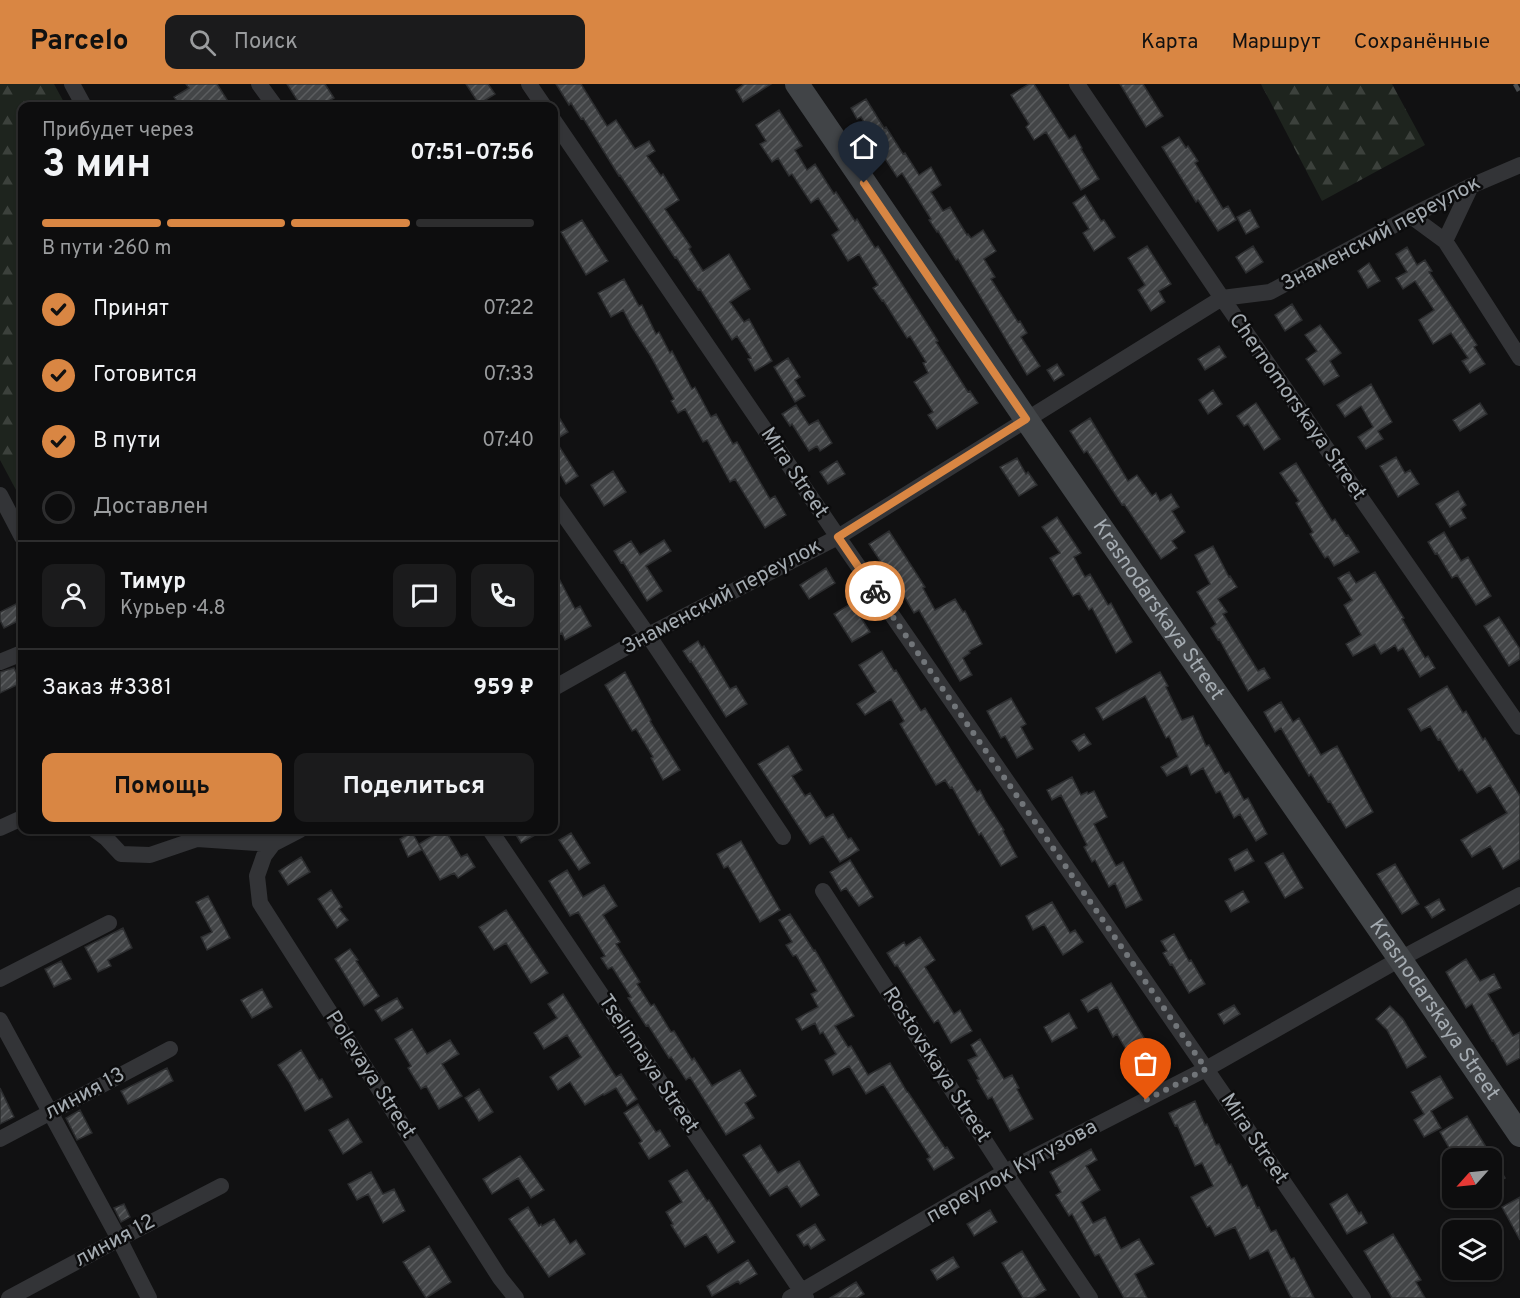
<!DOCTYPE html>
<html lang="ru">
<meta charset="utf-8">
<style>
:root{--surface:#0d0d0e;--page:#1b1b1c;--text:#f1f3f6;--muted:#9a9c9e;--line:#2d2d2e;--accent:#d98643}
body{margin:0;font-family:Overpass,sans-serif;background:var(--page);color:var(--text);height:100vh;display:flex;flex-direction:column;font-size:22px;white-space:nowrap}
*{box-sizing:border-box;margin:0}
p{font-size:20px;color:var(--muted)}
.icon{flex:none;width:33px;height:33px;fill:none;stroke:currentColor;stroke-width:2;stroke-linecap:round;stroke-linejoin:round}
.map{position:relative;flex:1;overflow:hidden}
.drawer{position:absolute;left:18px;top:18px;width:540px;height:732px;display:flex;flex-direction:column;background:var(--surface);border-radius:12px;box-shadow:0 2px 4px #0004,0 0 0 2px var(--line)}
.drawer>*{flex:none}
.needle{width:39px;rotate:243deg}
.controls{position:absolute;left:1442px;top:1064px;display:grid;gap:12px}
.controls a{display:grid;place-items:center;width:60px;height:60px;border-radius:12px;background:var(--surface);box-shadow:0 2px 4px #0004,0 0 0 2px var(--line);font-size:30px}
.pin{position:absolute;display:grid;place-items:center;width:51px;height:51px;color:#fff;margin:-62px -26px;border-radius:50% 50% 50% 0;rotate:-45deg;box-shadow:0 0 6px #0007}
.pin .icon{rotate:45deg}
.courier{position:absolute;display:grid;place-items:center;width:60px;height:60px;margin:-30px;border:4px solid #d98643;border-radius:50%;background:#fff;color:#222;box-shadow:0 2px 8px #0007}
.summary em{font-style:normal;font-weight:700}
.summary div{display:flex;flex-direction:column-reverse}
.summary{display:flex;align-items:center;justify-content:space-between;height:102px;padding:0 24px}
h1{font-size:39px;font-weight:700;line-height:45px}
.bar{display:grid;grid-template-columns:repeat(4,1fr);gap:9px 6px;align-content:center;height:72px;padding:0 24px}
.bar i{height:8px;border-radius:4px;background:var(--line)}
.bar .on{background:var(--accent)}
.bar p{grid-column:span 4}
.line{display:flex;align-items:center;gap:15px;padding:0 24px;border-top:2px solid var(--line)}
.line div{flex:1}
.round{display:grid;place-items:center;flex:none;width:63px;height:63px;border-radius:12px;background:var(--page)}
ol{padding:0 24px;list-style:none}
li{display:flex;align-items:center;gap:18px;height:66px}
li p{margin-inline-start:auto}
li .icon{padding:6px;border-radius:50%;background:var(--accent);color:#111;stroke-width:4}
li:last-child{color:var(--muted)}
li i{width:33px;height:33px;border:3px solid var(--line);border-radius:50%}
.action{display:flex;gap:12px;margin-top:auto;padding:12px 24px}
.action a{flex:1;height:69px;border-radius:12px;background:var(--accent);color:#111;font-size:24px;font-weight:700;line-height:69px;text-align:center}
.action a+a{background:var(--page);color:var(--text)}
header{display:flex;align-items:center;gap:36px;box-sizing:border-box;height:84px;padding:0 30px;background:var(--accent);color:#111}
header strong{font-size:28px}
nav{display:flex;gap:33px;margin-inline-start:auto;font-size:21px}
.search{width:420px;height:54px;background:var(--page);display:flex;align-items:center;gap:15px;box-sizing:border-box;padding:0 21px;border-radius:12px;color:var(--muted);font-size:22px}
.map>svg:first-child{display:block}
</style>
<header>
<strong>Parcelo</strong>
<div class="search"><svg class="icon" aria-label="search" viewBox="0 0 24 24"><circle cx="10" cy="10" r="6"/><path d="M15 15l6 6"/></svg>Поиск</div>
<nav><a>Карта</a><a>Маршрут</a><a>Сохранённые</a></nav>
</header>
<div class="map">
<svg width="1520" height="1214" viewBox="0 0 1520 1214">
<defs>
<pattern id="forest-firs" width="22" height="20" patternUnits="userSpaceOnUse" patternTransform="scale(1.5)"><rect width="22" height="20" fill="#1e241e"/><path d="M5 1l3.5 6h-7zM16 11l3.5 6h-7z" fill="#3c413c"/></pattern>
<pattern id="building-hatch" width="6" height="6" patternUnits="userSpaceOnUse" patternTransform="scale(1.5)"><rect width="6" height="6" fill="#434547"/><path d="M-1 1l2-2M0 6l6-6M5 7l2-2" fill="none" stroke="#5b5d5f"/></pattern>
</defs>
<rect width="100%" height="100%" fill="#111112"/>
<path fill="url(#forest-firs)" d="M0 0H54L66 22H22V417L0 376Z
M1261 0H1392L1425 61 1322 117Z"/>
<path fill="url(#building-hatch)" stroke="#2b2c2e" stroke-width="1.5" d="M186 0H217L231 22H180L174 13 189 4Z
M287 0H325L334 14 327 18 329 22H301Z
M466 0H488L495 10 479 20Z
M556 0H581L607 42 616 36 635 65 649 57 655 67 647 72 661 92 663 90 679 116 665 125 691 163 689 165 703 187 729 170 750 205 730 218 744 238 749 235 772 277 755 287 748 275 751 274 737 252 732 256 700 205 698 206 676 173 675 174 620 91 619 92 583 34 581 35 571 19 569 21Z
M744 0H771L743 18 736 6Z
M1029 0H1034L1069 55 1075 51 1082 64 1081 65 1099 95 1081 106 1046 48 1034 56 1026 43 1029 40 1011 11Z
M1120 0H1143L1163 32 1146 43Z
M866 15 884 44 886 43 903 70 905 69 919 91 931 83 941 101 931 108 943 127 950 123 967 151 968 150 971 154 983 146 996 167 984 175 995 193 991 195 1018 238 1020 237 1027 249 1021 253 1040 282 1027 291 958 175 956 176 938 147 937 148 929 136 931 135 902 89 897 93 878 64 861 33 857 35 851 24Z
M779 26 802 62 795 66 807 86 815 80 834 110 836 108 855 137 857 135 875 164 878 162 938 257 936 258 968 308 970 307 978 319 937 345 928 331 933 328 914 298 928 289 923 279 926 278 910 252 907 254 883 216 882 217 873 204 878 201 859 170 848 177 832 151 839 146 818 114 811 119 792 90 789 92 778 74 772 78 760 60 766 57 756 41Z
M1179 53 1186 64 1188 62 1198 77 1195 79 1223 125 1228 122 1236 136 1218 147 1198 116 1196 118 1162 63Z
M1085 111 1101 137 1104 136 1115 153 1094 167 1083 149 1089 145 1073 119Z
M1250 126 1259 143 1246 150 1237 133Z
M582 136 608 177 586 191 561 148Z
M1147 162 1171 200 1159 207 1165 218 1151 227 1138 206 1145 201 1128 174Z
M1253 162 1263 178 1246 189 1236 173Z
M1407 163 1417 181 1425 176 1432 187 1429 188 1477 261 1474 263 1485 280 1470 289 1462 277 1468 274 1451 249 1433 260 1419 236 1434 226 1415 197 1403 205 1396 194 1407 188 1396 170Z
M1369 179 1380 197 1368 204 1358 187Z
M624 195 639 222 642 221 656 250 659 248 670 269 672 267 692 305 695 303 711 333 716 330 733 360 737 358 770 415 775 412 786 431 765 444 735 395 730 398 707 356 703 358 685 325 678 329 671 317 674 315 650 271 632 243 623 226 611 233 598 209Z
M1292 220 1302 236 1285 247 1275 231Z
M1320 241 1341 269 1330 277 1339 292 1324 301 1306 275 1317 267 1305 251Z
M1219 262 1226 273 1205 286 1198 275Z
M788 274 800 293 795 296 805 312 795 318 774 283Z
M1057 280 1064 291 1054 297 1047 286Z
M1371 300 1392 338 1378 347 1383 355 1366 365 1358 353 1373 343 1361 322 1345 333 1337 321Z
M1213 306 1222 320 1208 330 1199 316Z
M1256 319 1280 355 1264 366 1248 340 1244 342 1237 332Z
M1480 319 1487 330 1460 347 1453 336Z
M796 321 809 341 818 336 832 359 820 367 817 362 809 367 792 340 790 342 782 330Z
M554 325 568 348 555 356 578 392 566 400 554 380Z
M1090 334 1128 397 1137 391 1152 412 1156 409 1160 417 1171 410 1179 423 1172 427 1185 448 1172 457 1177 464 1161 475 1124 420 1122 421 1087 367 1084 369 1070 347Z
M1396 373 1405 389 1410 386 1419 400 1398 413 1380 382Z
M1017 374 1026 390 1028 388 1037 401 1019 412 1000 383Z
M837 377 845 390 828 400 820 388Z
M1296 379 1332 437 1335 435 1346 452 1348 451 1359 468 1334 482 1328 472 1325 474 1310 450 1313 448 1296 419 1299 417 1280 389Z
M613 387 626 408 604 422 591 401Z
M1458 407 1466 421 1461 425 1466 434 1450 443 1436 420Z
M1057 433 1081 469 1074 473 1085 493 1090 490 1108 521 1111 519 1132 558 1116 569 1092 524 1089 526 1079 509 1073 512 1050 474 1060 469 1042 443Z
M889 447 925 503 923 504 935 526 955 515 963 528 965 527 982 560 969 567 970 569 963 574 972 591 960 597 919 526 914 529 897 500 896 501 869 460Z
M1444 448 1461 477 1468 473 1491 512 1476 521 1457 491 1452 494 1437 469 1435 470 1428 458Z
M664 456 671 467 646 482 662 507 647 517 623 478 621 479 614 467 631 457 640 471Z
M1213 462 1229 493 1230 492 1237 503 1218 515 1227 528 1223 530 1258 587 1264 584 1270 594 1248 607 1219 555 1218 556 1211 544 1216 540 1197 508 1210 500 1195 471Z
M826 484 835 499 809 515 800 501Z
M554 485 575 525 580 522 591 542 565 556 562 549 554 554Z
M1349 488 1356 499 1375 488 1404 534 1402 535 1425 574 1428 572 1435 584 1420 593 1403 564 1398 567 1395 561 1381 570 1375 560 1353 572 1346 560 1361 551 1344 521 1352 516 1338 494Z
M22 517V535L4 544 0 536V528Z
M852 519 870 548 852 558 834 530Z
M1499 533 1520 565V575L1509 582 1484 542Z
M698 557 702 564 704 562 730 605 736 602 747 620 726 633 691 577 690 578 683 567Z
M882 567 894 587 896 586 921 627 925 624 977 708 980 706 986 718 1004 746 1003 747 1017 773 1001 782 981 749 979 751 952 703 950 704 945 696 936 701 900 640 904 637 891 615 865 631 857 620 876 608 859 581Z
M14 584 21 599 0 609V588Z
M625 588 651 636 650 637 680 686 663 696 651 674 653 673 636 645 632 647 605 601Z
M1160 588 1168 602 1166 603 1182 636 1193 632 1206 662 1209 661 1225 690 1229 688 1244 716 1248 714 1267 750 1256 757 1240 730 1234 734 1220 707 1216 709 1203 684 1191 691 1187 681 1167 692 1161 683 1178 673 1169 652 1166 654 1145 612 1103 636 1096 624Z
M1447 602 1463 629 1466 627 1483 656 1485 654 1520 712V775L1503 785 1490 762 1472 773 1461 756 1507 729 1490 701 1477 709 1462 685 1459 687 1440 655 1438 656 1430 642 1421 647 1408 625Z
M1011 614 1026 640 1021 643 1033 665 1017 674 1005 652 1001 654 987 627Z
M1281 618 1293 638 1299 634 1321 671 1337 662 1373 728 1346 744 1330 717 1328 718 1311 690 1309 692 1281 644 1275 648 1264 628Z
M1084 650 1091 660 1079 667 1072 657Z
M788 662 802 686 792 692 805 712 810 709 826 734 833 730 848 755 851 754 859 766 840 778 823 752 810 760 758 680Z
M1072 693 1081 711 1087 708 1088 710 1094 707 1107 733 1094 740 1116 782 1123 778 1142 816 1126 824 1115 799 1109 803 1095 776 1092 778 1084 763 1087 761 1061 711 1052 716 1047 706Z
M442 746H445L461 773 467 770 475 783 458 794 454 789 440 796 419 760Z
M513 746H544L521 759Z
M412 748 422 766 408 773 400 755Z
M571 749 590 779 579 786 559 756Z
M741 757 780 826 760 838 728 782 724 784 717 770Z
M1247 765 1254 777 1235 787 1229 775Z
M1283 769 1303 804 1285 814 1265 779Z
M301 773 310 788 288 801 279 787Z
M850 776 873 813 859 822 846 804 841 807 830 788Z
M1395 780 1419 820 1402 830 1377 790Z
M567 786 583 813 604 801 617 822 603 831 620 858 616 860 640 898 637 900 651 922 654 920 671 948 674 947 692 976 694 974 712 1002 740 986 756 1012 745 1019 754 1034 726 1051 690 993 686 996 671 973 669 974 648 941 646 942 628 914 631 913 612 883 608 885 601 874 605 872 578 828 570 832 549 797Z
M331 806 342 823 339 825 348 836 337 844 318 815Z
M1243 807 1249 818 1231 828 1225 817Z
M208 812 230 854 207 866 201 853 212 848 196 818Z
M1439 815 1445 826 1432 834 1425 823Z
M1052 818 1070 849 1075 846 1083 858 1063 871 1044 840 1033 846 1026 832Z
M506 826 548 889 531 899 506 859 494 866 479 843Z
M790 830 814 867 815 866 854 932 835 942 848 963 851 962 868 991 890 979 907 1008H908L945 1064 947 1063 954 1074 934 1086 927 1075 930 1073 883 1000 866 1010 849 982 833 991 825 976 836 970 823 948 820 950 815 939 802 946 796 935 818 923 811 910 817 907 796 871 793 872 786 861 792 858 779 836Z
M123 844 132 864 108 876 111 882 98 888 85 863Z
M1174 850 1189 877 1191 876 1205 900 1189 909 1172 880 1170 881 1163 869 1167 867 1161 857Z
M920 853 935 876 925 883 954 930 960 926 972 947 951 959 938 936 934 939 897 881 895 882 887 869 904 858 906 862Z
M350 865 358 876 356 877 379 912 364 922 335 875Z
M1466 875 1480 897 1494 890 1501 904 1488 910 1513 952 1520 948V974L1507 981 1493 956 1492 957 1472 920 1466 924 1446 888Z
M61 877 71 895 54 903 45 885Z
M1111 899 1146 957 1149 955 1154 965 1133 978 1117 950 1113 953 1097 923 1088 928 1081 916Z
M262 905 272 923 252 934 241 916Z
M563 910 616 993 621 990 637 1015 627 1022 616 1004 604 1011 603 1010 585 1021 570 998 558 1006 550 993 581 973 567 951 544 965 534 949 557 934 548 920Z
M397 914 403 924 382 937 375 926Z
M1234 921 1240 930 1224 940 1218 930Z
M1390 922 1403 935 1426 973 1407 984 1387 946 1376 935Z
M1069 929 1077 944 1052 958 1044 943Z
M412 945 427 970 450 956 459 970 442 980 462 1012 439 1025 426 1002 421 1005 408 984 411 982 395 955Z
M980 955 1004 995 1012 991 1019 1004 1017 1005 1033 1035 1010 1047 992 1013 988 1015 977 996 979 995 968 976 977 972 971 961Z
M301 966 319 996 322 995 332 1013 305 1027 289 998 278 981Z
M167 984 173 997 128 1020 121 1007Z
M1440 992 1453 1014 1431 1027 1441 1044 1424 1053 1414 1036 1424 1030 1411 1008Z
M0 1004 14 1033 0 1040Z
M479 1005 493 1028 479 1037 465 1014Z
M1195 1017 1205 1041 1207 1040 1216 1061 1219 1060 1229 1081 1231 1080 1242 1104 1247 1101 1257 1124 1259 1123 1271 1148 1276 1146 1291 1175 1294 1174 1314 1214H1291L1268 1166 1250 1175 1235 1143 1215 1152 1210 1142 1207 1143 1191 1113 1213 1102 1202 1079 1195 1082 1177 1041 1175 1042 1169 1029Z
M638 1020 656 1048 660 1046 670 1062 649 1075 639 1059 642 1057 624 1029Z
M80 1026 92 1049 77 1056 66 1034Z
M1467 1032 1505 1094 1491 1102V1074H1455L1440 1048Z
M348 1035 362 1058 343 1070 329 1046Z
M760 1061 778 1089 799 1077 819 1111 801 1123 787 1102 770 1112 743 1071Z
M1091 1065 1097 1076 1086 1082 1100 1106 1081 1118 1093 1139 1105 1133 1121 1165 1139 1155 1154 1180 1135 1190 1147 1214H1124L1099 1170 1095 1172 1072 1130 1069 1132 1056 1111 1061 1108 1050 1088Z
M520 1072 544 1106 531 1114 518 1094 492 1110 483 1095Z
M687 1086 707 1117 709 1116 735 1158 718 1169 706 1150 685 1163 671 1141 673 1140 666 1128 682 1118 669 1097Z
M371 1088 383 1110 394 1105 405 1127 383 1139 368 1110 357 1116 348 1100Z
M1347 1110 1359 1130 1361 1128 1367 1139 1347 1150 1330 1120Z
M1520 1113V1156L1502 1123Z
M124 1120 130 1133 121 1138 114 1124Z
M528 1123 539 1142 541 1140 542 1142 554 1135 570 1160 576 1156 585 1170 549 1193 509 1135Z
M990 1126 997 1138 974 1152 967 1140Z
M815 1140 825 1156 811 1165 808 1160 804 1162 797 1151Z
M1393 1150 1421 1196 1416 1198 1425 1214H1392L1364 1167Z
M429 1162 451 1198 426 1214 403 1178Z
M1022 1167 1046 1206 1033 1214H1023L1002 1179Z
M953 1173 959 1183 937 1196 931 1186Z
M748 1176 757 1190 740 1200 738 1197 712 1212 707 1202Z
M856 1198 864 1210 857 1214H830Z"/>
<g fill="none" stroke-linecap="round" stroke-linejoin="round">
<path stroke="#333437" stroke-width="16" d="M72 0 84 22
M259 0 275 22
M529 0 544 22
M1077 0 1222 214 1520 643
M554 37 838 453 1206 985 1363 1214
M1411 132 1445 157 1520 274
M1445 157 1471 102
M0 411 22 453
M554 417 648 551 783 753
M0 578 22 569
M554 604 648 551 838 453 1222 214 1270 208 1411 132 1471 102 1520 81
M0 744 22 734
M95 746 106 754 121 770 150 771 197 755 273 760
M300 746 273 760 264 772 257 792 260 819 500 1194 516 1214
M490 746 806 1214
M823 807 1005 1088 1090 1214
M0 895 109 839
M0 936 119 1155 149 1214
M0 1055 170 965
M9 1214 119 1155 221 1102
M790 1214 1005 1088 1206 985 1400 875 1520 811"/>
<path stroke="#414447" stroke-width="24" id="s1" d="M797 0 1026 335 1400 875 1520 1051"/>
<path stroke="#4a4d50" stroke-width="4.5" stroke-dasharray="8 6" stroke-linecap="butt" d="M1515 0 1520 9"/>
</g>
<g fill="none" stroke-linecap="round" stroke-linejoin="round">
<path stroke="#717579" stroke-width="6" stroke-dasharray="0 10.8" d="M875 507 1206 985 1146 1016"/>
<path stroke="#d98643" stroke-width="8" d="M864 99 1026 335 838 453 875 507"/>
</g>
<g text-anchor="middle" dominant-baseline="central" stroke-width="5" stroke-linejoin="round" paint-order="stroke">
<g font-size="21" fill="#a4abb1" stroke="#0c0c0d">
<text transform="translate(1381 150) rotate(-28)">Знаменский переулок</text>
<text transform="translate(1297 323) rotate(55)">Chernomorskaya Street</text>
<text transform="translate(794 389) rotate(56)">Mira Street</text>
<text transform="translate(722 513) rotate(-28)">Знаменский переулок</text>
<text stroke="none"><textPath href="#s1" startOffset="638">Krasnodarskaya Street</textPath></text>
<text stroke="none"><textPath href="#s1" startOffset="1124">Krasnodarskaya Street</textPath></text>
<text transform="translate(648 980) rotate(56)">Tselinnaya Street</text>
<text transform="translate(936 981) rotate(57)">Rostovskaya Street</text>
<text transform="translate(370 991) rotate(57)">Polevaya Street</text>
<text transform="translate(85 1010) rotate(-28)">линия 13</text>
<text transform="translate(1254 1055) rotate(56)">Mira Street</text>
<text transform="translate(1012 1088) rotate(-29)">переулок Кутузова</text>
<text transform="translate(115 1157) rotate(-28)">линия 12</text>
</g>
</g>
</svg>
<div class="controls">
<a><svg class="needle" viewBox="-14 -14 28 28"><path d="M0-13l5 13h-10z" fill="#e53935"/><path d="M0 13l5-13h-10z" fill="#9a9c9e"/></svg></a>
<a><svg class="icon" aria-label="layers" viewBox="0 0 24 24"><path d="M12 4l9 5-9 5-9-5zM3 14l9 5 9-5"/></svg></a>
</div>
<div class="pin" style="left:1146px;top:1016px;background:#ea580c"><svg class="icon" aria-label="bag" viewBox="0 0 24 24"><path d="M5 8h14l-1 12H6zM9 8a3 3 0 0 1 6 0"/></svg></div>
<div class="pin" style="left:864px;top:99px;background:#1f2937"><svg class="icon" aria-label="home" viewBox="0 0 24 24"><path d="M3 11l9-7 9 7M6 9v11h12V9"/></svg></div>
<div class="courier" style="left:875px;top:507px"><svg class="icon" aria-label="bike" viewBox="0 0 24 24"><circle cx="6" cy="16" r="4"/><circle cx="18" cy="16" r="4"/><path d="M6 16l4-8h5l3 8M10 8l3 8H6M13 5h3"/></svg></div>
<section class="drawer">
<div class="summary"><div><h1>3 мин</h1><p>Прибудет через</p></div><em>07:51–07:56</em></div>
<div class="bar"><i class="on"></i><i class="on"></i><i class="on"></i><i></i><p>В пути · 260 m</p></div>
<ol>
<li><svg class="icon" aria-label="check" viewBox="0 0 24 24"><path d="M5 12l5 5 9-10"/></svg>Принят<p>07:22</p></li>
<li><svg class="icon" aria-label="check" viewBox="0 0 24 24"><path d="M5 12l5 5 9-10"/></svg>Готовится<p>07:33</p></li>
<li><svg class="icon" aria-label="check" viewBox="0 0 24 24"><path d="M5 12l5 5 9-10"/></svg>В пути<p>07:40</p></li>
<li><i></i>Доставлен</li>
</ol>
<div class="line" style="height:108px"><a class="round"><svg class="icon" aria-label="person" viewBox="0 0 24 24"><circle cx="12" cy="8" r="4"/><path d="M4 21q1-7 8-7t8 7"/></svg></a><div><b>Тимур</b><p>Курьер · 4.8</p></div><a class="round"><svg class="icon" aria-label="chat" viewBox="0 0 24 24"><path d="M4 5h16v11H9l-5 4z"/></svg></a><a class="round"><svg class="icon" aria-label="phone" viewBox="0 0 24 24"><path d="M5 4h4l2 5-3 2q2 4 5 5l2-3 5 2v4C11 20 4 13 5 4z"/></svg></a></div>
<div class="line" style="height:78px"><div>Заказ #3381</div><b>959 ₽</b></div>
<div class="action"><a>Помощь</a><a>Поделиться</a></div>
</section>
</div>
